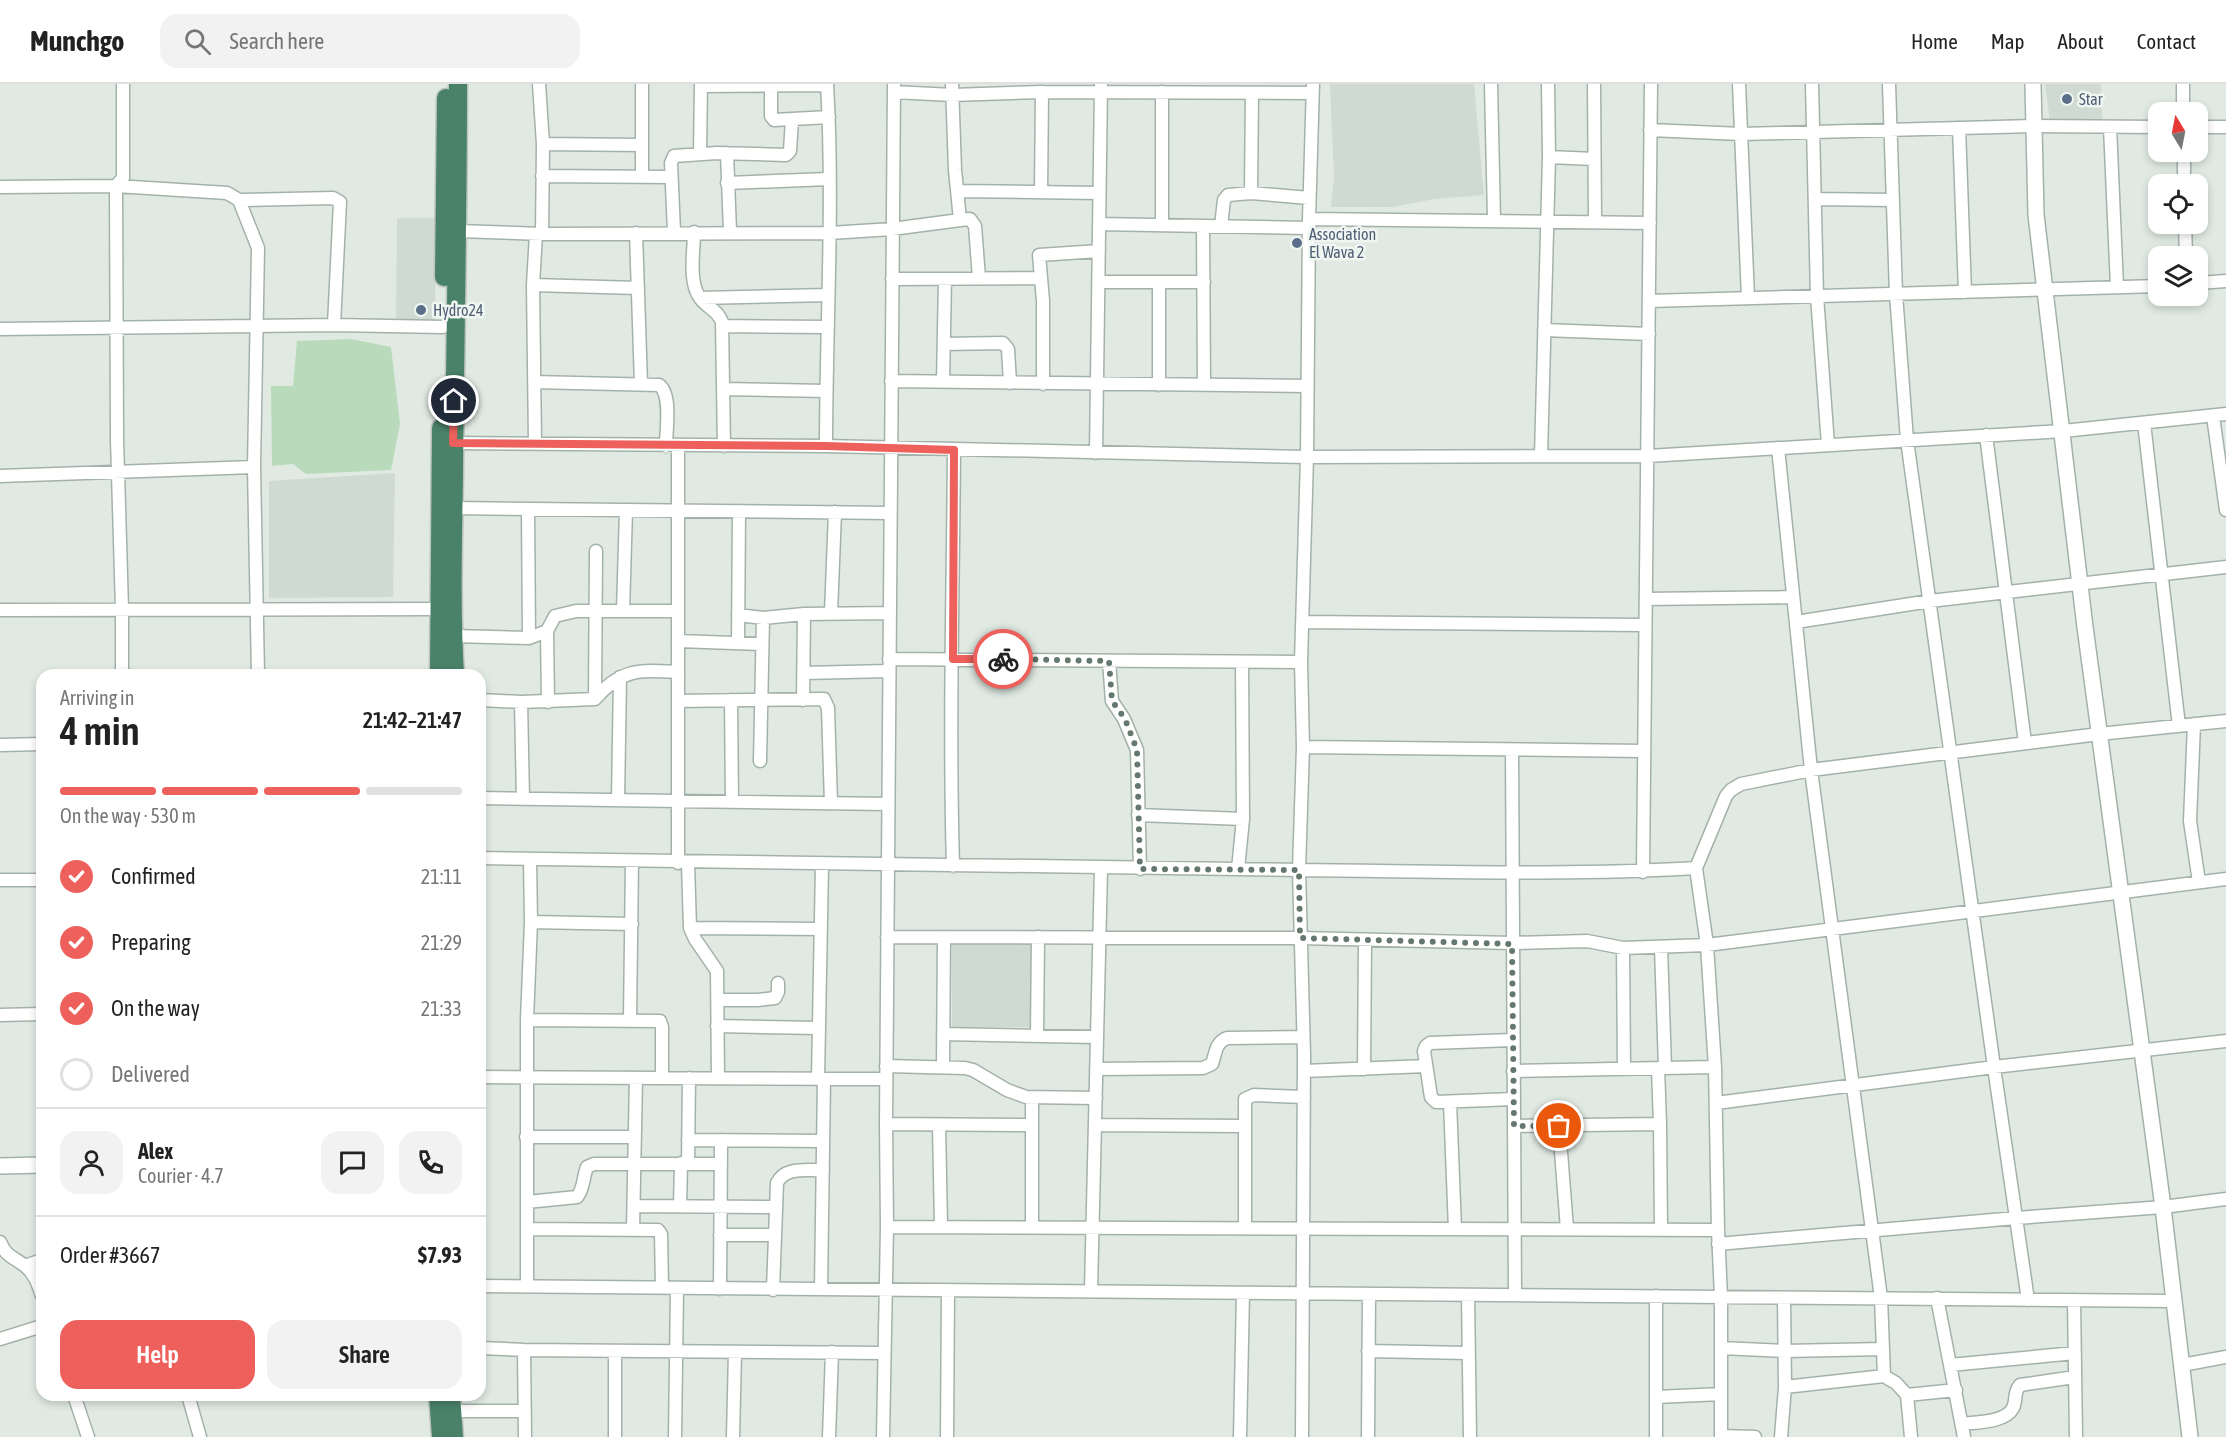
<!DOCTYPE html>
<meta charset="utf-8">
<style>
:root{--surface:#fff;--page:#f2f2f2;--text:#222;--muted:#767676;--line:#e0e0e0;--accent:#ed605b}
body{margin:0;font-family:"Asap Condensed",sans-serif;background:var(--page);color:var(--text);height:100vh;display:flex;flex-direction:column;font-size:22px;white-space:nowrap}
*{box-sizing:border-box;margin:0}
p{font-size:20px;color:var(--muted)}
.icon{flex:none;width:33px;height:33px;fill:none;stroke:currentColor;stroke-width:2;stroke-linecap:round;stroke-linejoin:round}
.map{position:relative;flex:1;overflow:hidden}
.side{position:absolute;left:36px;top:585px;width:450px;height:732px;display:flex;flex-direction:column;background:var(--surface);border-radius:18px;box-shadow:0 3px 9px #0003}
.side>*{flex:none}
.needle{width:39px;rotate:350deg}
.fabs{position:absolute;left:2148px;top:18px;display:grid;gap:12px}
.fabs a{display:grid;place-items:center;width:60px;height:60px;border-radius:12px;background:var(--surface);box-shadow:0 3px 9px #0003;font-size:30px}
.pin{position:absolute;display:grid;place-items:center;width:51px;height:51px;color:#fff;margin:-26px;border:3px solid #fff;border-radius:50%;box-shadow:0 2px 6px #0007}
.courier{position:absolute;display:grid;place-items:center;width:60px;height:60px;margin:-30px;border:4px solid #ed605b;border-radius:50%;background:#fff;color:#222;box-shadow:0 2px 8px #0007}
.headline em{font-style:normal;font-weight:600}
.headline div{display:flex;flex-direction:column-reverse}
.headline{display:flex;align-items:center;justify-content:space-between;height:102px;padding:0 24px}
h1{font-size:39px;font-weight:600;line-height:45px}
.bar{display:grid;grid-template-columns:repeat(4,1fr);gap:9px 6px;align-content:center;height:72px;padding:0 24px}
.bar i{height:8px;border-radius:4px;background:var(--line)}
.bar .current{background:var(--accent)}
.bar p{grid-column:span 4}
.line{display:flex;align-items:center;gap:15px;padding:0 24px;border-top:2px solid var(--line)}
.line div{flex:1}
.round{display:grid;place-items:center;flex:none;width:63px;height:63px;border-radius:18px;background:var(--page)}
ol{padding:0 24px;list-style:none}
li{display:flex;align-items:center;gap:18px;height:66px}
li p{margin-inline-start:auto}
li .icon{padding:6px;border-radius:50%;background:var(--accent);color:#fff;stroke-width:4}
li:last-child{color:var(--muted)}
li i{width:33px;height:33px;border:3px solid var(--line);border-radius:50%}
.button{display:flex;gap:12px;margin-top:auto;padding:12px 24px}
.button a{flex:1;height:69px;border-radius:18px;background:var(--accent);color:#fff;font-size:24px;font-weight:600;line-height:69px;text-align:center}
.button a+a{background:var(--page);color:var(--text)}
header{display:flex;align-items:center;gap:36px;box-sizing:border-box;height:84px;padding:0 30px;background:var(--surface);border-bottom:2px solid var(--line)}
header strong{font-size:28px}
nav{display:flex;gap:33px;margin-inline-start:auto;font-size:21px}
.search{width:420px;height:54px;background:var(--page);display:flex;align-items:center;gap:15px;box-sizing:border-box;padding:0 21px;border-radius:18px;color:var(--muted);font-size:22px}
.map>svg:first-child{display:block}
</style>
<header>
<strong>Munchgo</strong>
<div class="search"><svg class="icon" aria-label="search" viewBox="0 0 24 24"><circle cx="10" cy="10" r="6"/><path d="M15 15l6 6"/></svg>Search here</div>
<nav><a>Home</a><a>Map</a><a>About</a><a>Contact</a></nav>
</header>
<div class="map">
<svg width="2226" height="1353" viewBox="0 0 2226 1353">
<rect width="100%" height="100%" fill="#e0eae3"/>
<path fill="#cedad2" d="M1330 0H1474L1484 111 1434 115 1393 123H1331L1334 94Z
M2045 0H2101L2102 35 2050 38Z
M397 134H436L435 238H396Z
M395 389 393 513 269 514V397Z
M952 853H1033V943H952Z"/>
<path fill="#b9dbbb" d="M351 255 391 263 400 340 391 386 306 390 293 380 272 382 271 302H293L297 257Z"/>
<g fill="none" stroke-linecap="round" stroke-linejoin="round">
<defs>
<path id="minor" d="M539 0 543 60 542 150
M1491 0 1494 135
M1594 0 1595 137
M1739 0 1748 214
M1812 0 1817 212 1828 361
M1889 0 1896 210 1907 356 1994 983 2028 1216
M2183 0V28
M701 2 827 1
M771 2V32L774 36 829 33
M894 8 952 11 1042 8 1312 9
M2110 43 2117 203
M2198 43H2226
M1959 44 1965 208
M1650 46 1741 50 2033 42 2158 43
M543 60 642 61
M2184 68V100
M700 69 701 0
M727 69 730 148
M1549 73 1594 75
M542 92 671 93
M642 92V0
M727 99 829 95
M0 103 116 102 227 109 239 116 258 164 254 383 258 591
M958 107 1099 109
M1041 108 1042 8
M1251 109 1252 9
M1815 115 1892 116
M239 116 333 114 340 118 334 241
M1309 135 1650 139
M960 136 970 135 975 142 979 194
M1099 140 1309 144
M2185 140 2186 172
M1162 141V8
M1203 142 1204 301
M1221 142 1224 116 1228 111 1251 109 1309 114
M458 147 542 150 830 149 892 145 960 136 955 86 952 0
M674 148 671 79 674 72 717 69 786 71 790 67 792 35
M694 148C694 167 688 198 700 214 708 225 717 225 722 238L724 362
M636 149 641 300
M1041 194 1039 171 1099 167
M892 195 1041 194 1043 217V300
M1098 198H1204
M2198 199 2226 197
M533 201 638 204
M700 214 828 211
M1649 217 2158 202
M722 242 827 243
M0 245 334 241 443 243
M1544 246 1649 250
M944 260 1003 259 1008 265 1010 299
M891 297 1307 302
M534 298 659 301C672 310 666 346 666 362
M943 298 945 195
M1159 301V198
M723 305 826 307
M2213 332 2226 426
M2144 339 2179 642
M1986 351 2025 659
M453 359 826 362 1307 373 1648 372 2063 347 2226 330
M535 359 533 201 536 150
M826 362C826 242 834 121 827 0
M1778 364 1811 686 1881 1214 1884 1292
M1096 369 1101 1
M1541 372 1549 73 1548 0
M0 392 254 383
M453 424 890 429
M528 425 529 554
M1646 515 1793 513
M0 526 440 525
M623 527 626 426
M831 529 835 428
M738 531 763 534
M1303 538 1645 541
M1796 538 1930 517 2226 483
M547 547 548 618
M453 552 529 554 547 547 555 532 576 527H678
M678 557 761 560
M738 559 739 427
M889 575 1301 578
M1109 577 1112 617 1124 635 1137 666 1140 785
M804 589 889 587
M122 591V525L117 355 116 102 123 94V0
M595 615 596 467
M480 616 521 618 595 615C621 584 640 586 678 588
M731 616 732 718
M803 616 804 530
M678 617 824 615 828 624 831 719
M521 618 523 715
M2194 640 2190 737 2199 798
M0 661 42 660
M1303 663 1643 667
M1512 666 1515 1211
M760 677 763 534 804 530 890 529
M480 714 888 720
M618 716 620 593
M1138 731 1243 735
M480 774C753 779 1026 784 1299 786 1431 787 1564 792 1696 784
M530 775 531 838 527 936 660 937 662 943V994
M678 779V362
M688 779 690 844 695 855 717 887 718 994
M953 782C949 643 953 505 954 366
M1238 785 1243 735 1242 578
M1643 788 1651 0
M0 796H42
M531 838 632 840
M690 844 821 845
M887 853 1300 854 1512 859 1587 857 1623 864 1707 861 2226 795
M1661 863 1665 984
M1623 864 1624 984
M718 916H758L775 914 778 908V899
M0 931 42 930
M527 936V1202
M630 936 632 777
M717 942 818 944
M943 950 1097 953
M1037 952 1038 853
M1513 956 1430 959 1426 962 1424 967 1431 1013 1436 1018 1514 1015
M886 982 965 984 973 986 1007 1006 1026 1013 1096 1014
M943 983 944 853
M1658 984 1660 1040
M1096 985 1203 984 1212 980C1216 969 1215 959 1227 954L1303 953
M1364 985 1365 856
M1304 987 1426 982
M1513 987 1715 983
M480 993 886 995
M818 995 822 781
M1032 1013V1143
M1450 1018 1455 1145
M1716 1019 1994 983 2226 957
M886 1040 1032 1041
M939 1041 941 1142
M1095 1041 1244 1042
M1514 1042 1660 1040 1661 1146
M1559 1042 1567 1145
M526 1053H635
M688 1056 823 1057
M688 1080 689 994
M527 1118 577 1113C584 1105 583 1093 587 1083L594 1080H721
M634 1122 776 1123
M680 1122 681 1079
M887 1143 1718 1146
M1245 1144V1015L1254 1011 1304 1013
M528 1145 658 1146 661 1150 662 1204
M633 1145 636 994
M720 1151H774
M0 1158C7 1174 13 1172 25 1182 35 1190 38 1200 42 1212
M1718 1160 2016 1134 2163 1123 2226 1115
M25 1182 42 1176
M480 1202 2174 1217
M720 1205 721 1056
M821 1205 824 995
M773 1206 777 1099C785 1082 807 1087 823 1086
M1091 1207 1101 785
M1468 1211 1470 1353
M1937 1214 1964 1353
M2074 1216 2076 1353
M0 1255 42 1242
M480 1264 524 1266 884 1269
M1721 1264 1785 1267 1883 1265
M524 1266 525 1353
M615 1267V1353
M1368 1267 1468 1269
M1950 1281 2075 1269
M2182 1281 2226 1273
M1785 1303 1884 1292 1896 1299 1907 1311 1956 1306
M74 1311 88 1353
M188 1311 200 1353
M1907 1311 1911 1353
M1656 1313 1721 1310
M452 1327H525
M1962 1340C1976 1338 2005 1339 2013 1324 2017 1316 2013 1309 2020 1301L2075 1293
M1721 1352 1755 1353
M675 1353 677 1205
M733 1353 735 1268
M829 1353 832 1268
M883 1353 887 1143 886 1040 894 0
M947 1353 948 1206
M1240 1353 1243 1209
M1302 1353 1304 971 1299 786 1303 663 1301 578 1307 373 1309 135 1313 0
M1368 1353 1369 1210
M1656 1353V1212
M1721 1353V1213L1718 1146 1715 983 1707 861 1696 784 1726 712 1731 706 1741 700 1811 686 2099 650 2226 637
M1781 1353 1785 1303 1784 1214"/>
<path id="tertiary" d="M2033 0 2036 131 2085 543 2163 1123 2190 1353
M0 1082 42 1081"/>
<path id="trunk" d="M444 193 446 14
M439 591 441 344
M455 591C451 524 453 458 454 391 455 261 458 130 458 0
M438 1311 441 1353
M451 1311 454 1353"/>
</defs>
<use href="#minor" stroke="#a3b2a9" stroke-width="15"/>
<use href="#tertiary" stroke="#a3b2a9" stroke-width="18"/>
<use href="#trunk" stroke="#bcc4c0" stroke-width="21"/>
<use href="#minor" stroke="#fff" stroke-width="12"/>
<use href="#tertiary" stroke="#fff" stroke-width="15"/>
<use href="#trunk" stroke="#4a8269" stroke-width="18"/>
</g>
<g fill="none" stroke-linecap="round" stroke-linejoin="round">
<path stroke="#64786d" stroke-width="6" stroke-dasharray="0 10.8" d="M1003 575 1109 577 1112 617 1125 635 1137 666 1140 785 1299 786 1300 854 1512 860 1514 1042H1559"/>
<path stroke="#ed605b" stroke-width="8" d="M454 317 453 359 826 362 954 366 953 575H1003"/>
</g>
<g fill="#5c6f8a" stroke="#f0f7f2" stroke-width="2">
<circle cx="2067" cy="15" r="6"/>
<circle cx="1297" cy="159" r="6"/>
<circle cx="421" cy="226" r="6"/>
</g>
<g text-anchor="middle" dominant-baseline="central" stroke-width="5" stroke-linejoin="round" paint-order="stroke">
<g font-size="16" fill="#4e5e75" stroke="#f0f7f2" text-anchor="start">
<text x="2079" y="15">Star</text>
<text x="1309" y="150">Association<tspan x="1309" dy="18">El Wava 2</tspan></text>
<text x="433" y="226">Hydro24</text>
</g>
</g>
</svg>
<div class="fabs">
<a><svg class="needle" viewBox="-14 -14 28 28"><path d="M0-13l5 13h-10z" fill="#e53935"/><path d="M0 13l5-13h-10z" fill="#767676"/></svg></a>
<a><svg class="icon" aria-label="locate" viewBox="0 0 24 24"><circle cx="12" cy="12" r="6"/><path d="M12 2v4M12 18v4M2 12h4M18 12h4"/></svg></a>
<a><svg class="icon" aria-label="layers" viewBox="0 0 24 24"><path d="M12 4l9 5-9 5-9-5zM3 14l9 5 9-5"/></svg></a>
</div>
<div class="pin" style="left:1559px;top:1042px;background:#ea580c"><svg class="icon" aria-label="bag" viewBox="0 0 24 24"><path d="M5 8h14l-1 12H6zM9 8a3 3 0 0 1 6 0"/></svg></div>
<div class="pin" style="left:454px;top:317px;background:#1f2937"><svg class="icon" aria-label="home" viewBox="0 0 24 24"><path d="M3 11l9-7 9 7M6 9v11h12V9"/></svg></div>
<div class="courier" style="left:1003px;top:575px"><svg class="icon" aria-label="bike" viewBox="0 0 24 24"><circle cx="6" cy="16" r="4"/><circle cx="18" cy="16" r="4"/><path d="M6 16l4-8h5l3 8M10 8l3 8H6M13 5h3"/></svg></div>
<section class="side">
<div class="headline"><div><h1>4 min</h1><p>Arriving in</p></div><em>21:42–21:47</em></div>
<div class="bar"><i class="current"></i><i class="current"></i><i class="current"></i><i></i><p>On the way · 530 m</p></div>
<ol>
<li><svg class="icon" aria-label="check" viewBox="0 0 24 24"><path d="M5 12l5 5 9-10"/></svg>Confirmed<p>21:11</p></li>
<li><svg class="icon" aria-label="check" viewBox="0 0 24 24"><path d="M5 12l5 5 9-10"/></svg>Preparing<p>21:29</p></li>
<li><svg class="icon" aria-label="check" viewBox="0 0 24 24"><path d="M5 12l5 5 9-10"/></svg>On the way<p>21:33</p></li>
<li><i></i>Delivered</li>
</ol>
<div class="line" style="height:108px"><a class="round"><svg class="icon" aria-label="person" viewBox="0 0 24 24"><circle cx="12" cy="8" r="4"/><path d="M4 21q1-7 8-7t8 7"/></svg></a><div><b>Alex</b><p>Courier · 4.7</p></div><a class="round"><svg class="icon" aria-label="chat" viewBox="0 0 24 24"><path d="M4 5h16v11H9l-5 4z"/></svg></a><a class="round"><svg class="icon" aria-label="phone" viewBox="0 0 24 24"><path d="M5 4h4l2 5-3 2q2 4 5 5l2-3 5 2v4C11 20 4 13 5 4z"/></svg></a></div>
<div class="line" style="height:78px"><div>Order #3667</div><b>$7.93</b></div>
<div class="button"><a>Help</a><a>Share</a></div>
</section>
</div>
